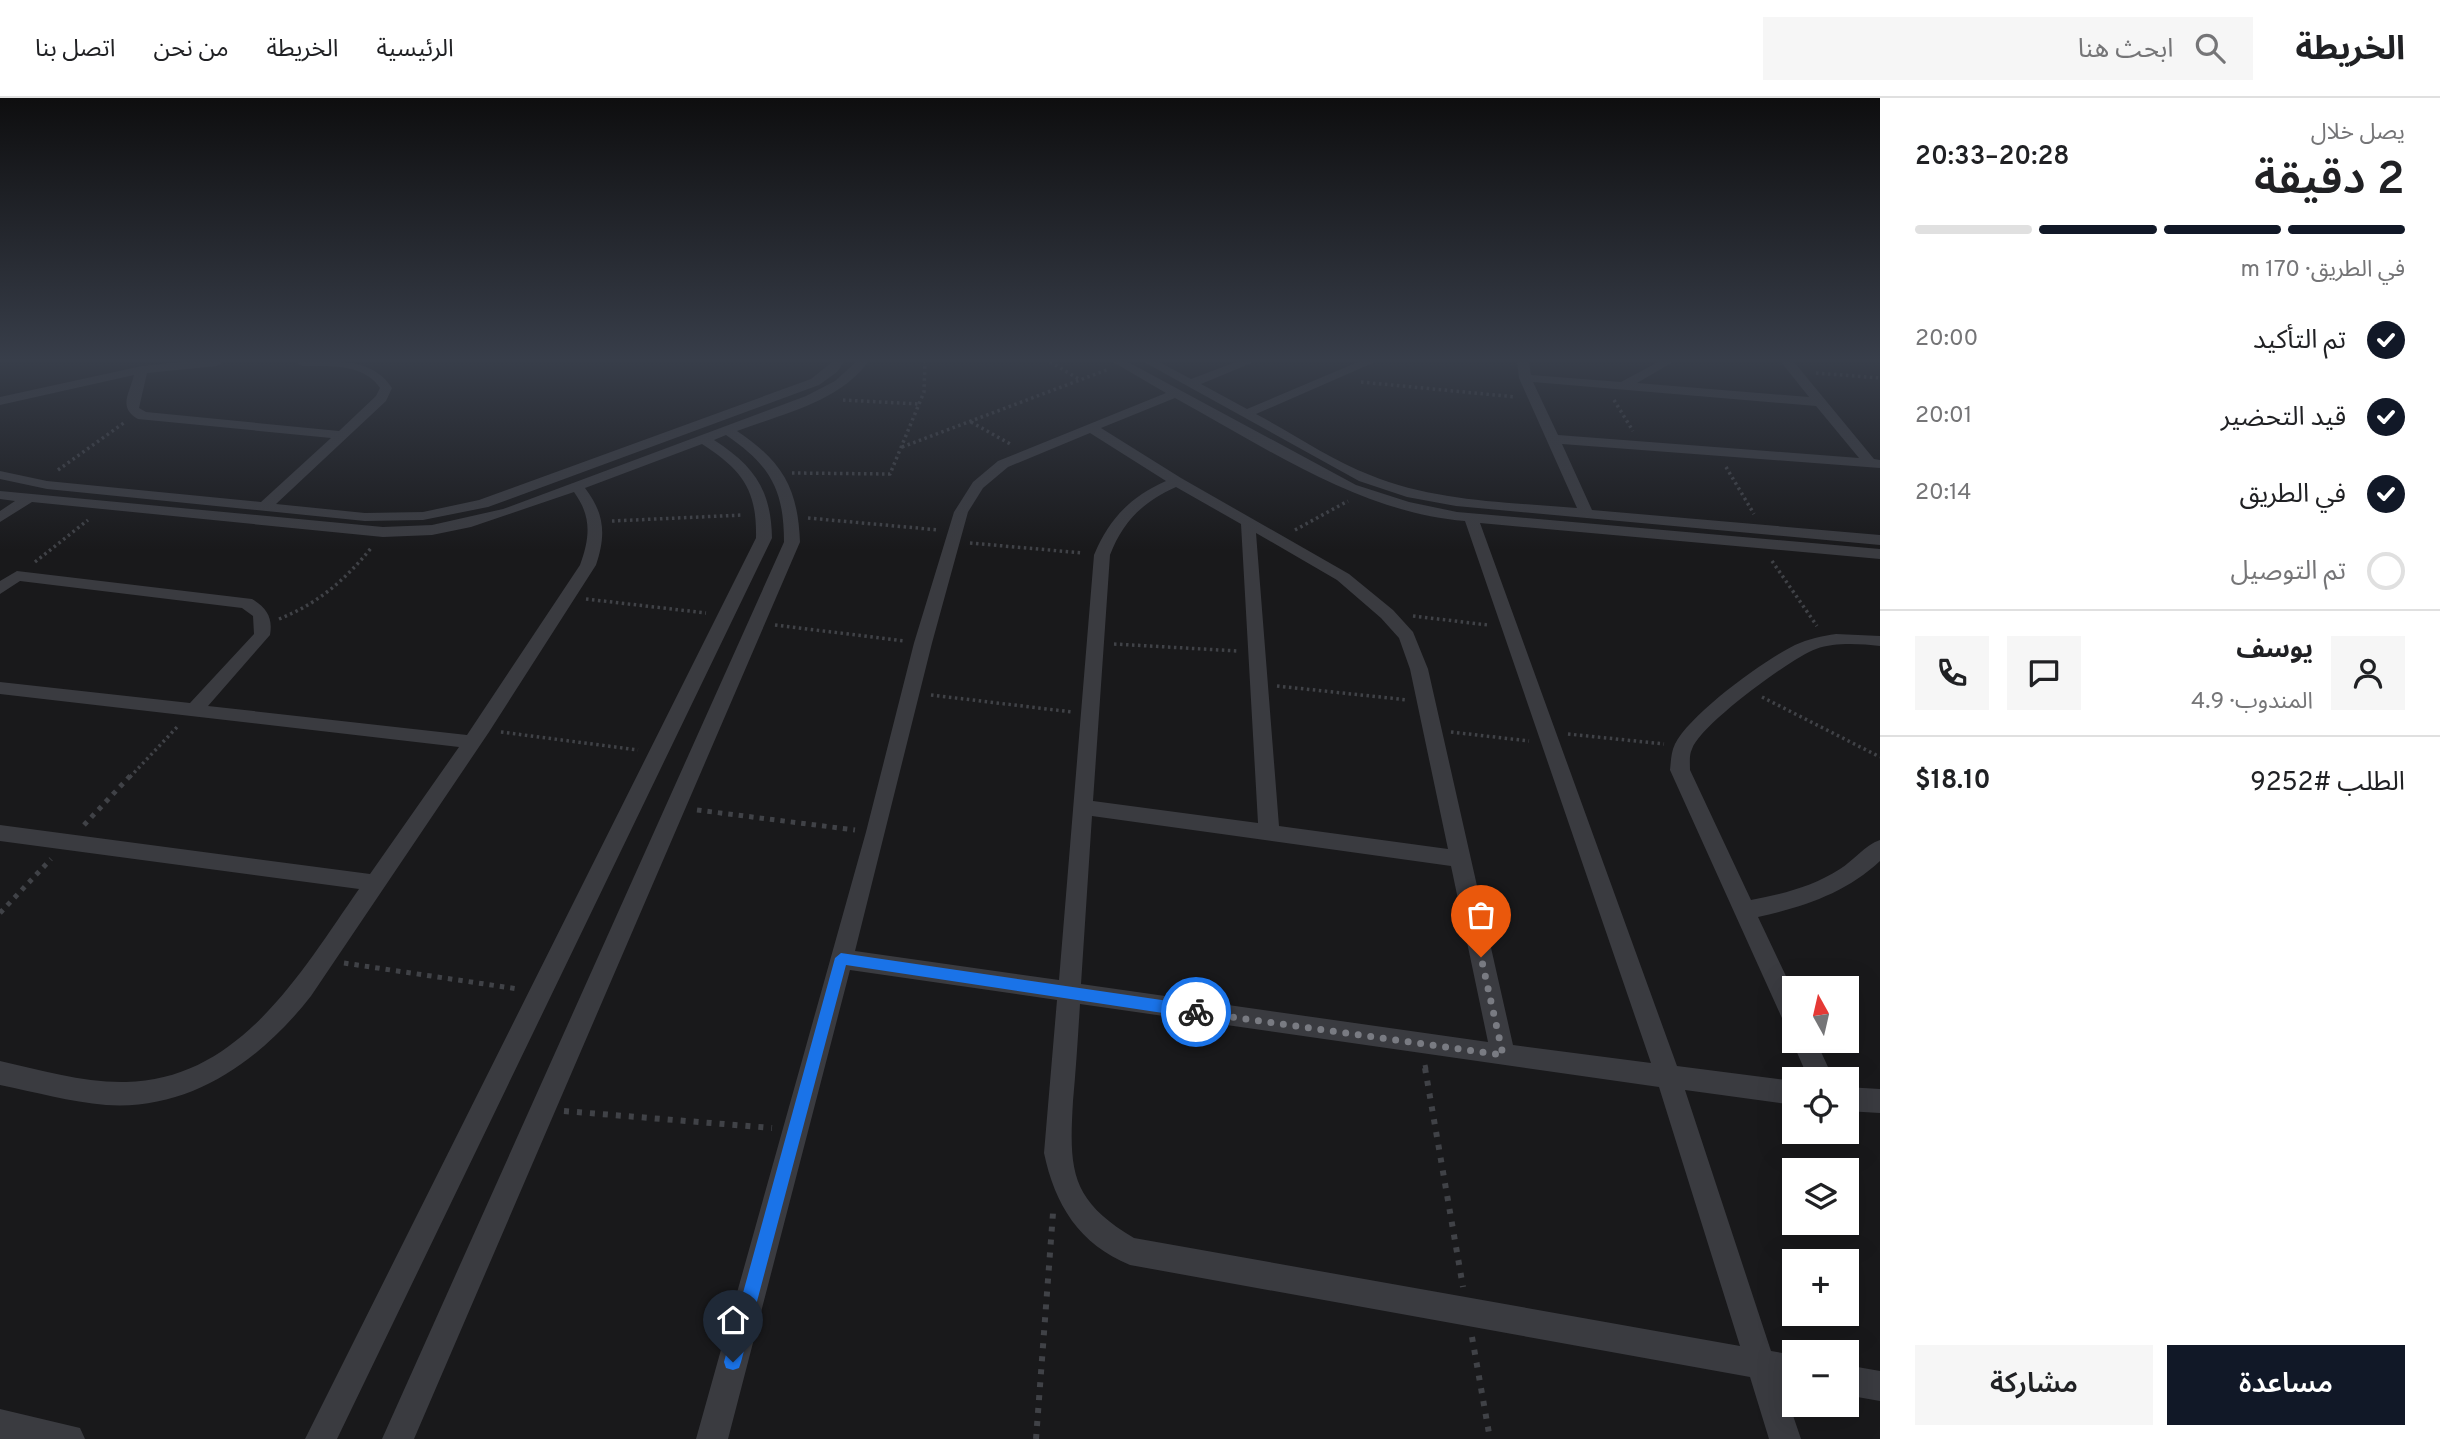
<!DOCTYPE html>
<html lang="ar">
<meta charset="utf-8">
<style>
:root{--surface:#fff;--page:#f6f6f6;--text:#202124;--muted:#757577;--line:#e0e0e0;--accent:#111827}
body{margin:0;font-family:Overpass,"Noto Sans Arabic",sans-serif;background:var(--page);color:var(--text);direction:rtl;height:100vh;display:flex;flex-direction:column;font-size:26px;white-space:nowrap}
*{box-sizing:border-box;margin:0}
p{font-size:23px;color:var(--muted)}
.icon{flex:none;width:38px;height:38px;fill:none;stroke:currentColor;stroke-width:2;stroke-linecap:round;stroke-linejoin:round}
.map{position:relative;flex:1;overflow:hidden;direction:ltr}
.drawer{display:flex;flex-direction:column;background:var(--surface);width:560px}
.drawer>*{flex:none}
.needle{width:46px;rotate:352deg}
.fabs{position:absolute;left:1782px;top:878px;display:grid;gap:14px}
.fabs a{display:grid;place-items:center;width:77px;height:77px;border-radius:0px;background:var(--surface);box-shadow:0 7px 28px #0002;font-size:35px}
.pin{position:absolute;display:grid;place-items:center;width:60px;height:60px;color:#fff;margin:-72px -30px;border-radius:50% 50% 50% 0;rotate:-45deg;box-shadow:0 0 7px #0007}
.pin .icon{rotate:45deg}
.courier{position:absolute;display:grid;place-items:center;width:70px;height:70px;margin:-35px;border:5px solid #1a73e8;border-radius:50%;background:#fff;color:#222;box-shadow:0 2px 9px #0007}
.overview em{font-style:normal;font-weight:600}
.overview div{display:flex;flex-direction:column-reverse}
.overview{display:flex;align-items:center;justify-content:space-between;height:119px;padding:0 35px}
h1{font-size:46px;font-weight:600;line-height:52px}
.bar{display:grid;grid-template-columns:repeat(4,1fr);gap:10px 7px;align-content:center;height:84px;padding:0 35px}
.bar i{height:9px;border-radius:5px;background:var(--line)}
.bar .on{background:var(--accent)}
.bar p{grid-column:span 4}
.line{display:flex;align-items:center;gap:18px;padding:0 35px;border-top:2px solid var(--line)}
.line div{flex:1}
.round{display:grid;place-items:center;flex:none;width:74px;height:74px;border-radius:0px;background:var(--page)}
ol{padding:0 35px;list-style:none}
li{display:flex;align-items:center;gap:21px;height:77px}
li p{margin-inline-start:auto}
li .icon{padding:7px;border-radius:50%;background:var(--accent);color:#fff;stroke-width:4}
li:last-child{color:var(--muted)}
li i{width:38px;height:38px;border:4px solid var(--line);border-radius:50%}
.action{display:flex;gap:14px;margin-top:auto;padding:14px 35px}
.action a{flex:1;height:80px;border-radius:0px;background:var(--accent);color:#fff;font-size:28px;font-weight:600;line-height:80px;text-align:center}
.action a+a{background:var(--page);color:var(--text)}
header{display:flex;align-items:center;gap:42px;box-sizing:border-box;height:98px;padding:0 35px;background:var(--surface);border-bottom:2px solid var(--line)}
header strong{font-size:33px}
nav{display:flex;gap:38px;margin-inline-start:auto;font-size:24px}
.search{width:490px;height:63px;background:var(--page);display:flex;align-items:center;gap:18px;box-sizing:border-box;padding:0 24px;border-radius:0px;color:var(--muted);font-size:26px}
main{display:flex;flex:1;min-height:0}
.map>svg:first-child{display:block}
</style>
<header>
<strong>الخريطة</strong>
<div class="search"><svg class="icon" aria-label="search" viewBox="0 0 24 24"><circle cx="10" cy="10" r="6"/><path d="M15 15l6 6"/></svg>ابحث هنا</div>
<nav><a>الرئيسية</a><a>الخريطة</a><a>من نحن</a><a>اتصل بنا</a></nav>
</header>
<main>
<section class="drawer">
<div class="overview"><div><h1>2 دقيقة</h1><p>يصل خلال</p></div><em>20:28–20:33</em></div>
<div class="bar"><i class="on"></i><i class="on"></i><i class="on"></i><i></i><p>في الطريق · 170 m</p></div>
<ol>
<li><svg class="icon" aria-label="check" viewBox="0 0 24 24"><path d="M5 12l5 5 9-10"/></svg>تم التأكيد<p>20:00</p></li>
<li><svg class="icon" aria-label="check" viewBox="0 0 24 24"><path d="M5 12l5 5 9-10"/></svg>قيد التحضير<p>20:01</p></li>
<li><svg class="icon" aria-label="check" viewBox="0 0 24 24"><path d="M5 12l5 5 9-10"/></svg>في الطريق<p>20:14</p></li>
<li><i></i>تم التوصيل</li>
</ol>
<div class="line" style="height:126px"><a class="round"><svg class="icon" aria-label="person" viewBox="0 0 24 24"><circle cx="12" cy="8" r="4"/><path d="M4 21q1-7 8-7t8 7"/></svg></a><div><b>يوسف</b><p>المندوب · 4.9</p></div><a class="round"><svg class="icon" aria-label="chat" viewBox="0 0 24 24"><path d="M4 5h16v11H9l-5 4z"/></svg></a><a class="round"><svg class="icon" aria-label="phone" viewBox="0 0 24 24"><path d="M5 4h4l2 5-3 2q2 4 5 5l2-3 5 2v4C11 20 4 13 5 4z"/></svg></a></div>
<div class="line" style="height:91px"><div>الطلب #9252</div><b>$18.10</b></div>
<div class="action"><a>مساعدة</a><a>مشاركة</a></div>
</section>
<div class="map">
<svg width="1880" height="1341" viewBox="0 0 1880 1341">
<rect width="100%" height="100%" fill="#19191b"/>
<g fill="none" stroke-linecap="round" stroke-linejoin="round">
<path stroke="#404247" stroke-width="3.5" stroke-dasharray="2.5 3.5" stroke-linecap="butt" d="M1050 264 1079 281
M1816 275 1880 280
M1361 284 1516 299
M843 302 919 306
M1614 302 1633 333
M971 324 1012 347
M902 349 1109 271
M1726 369 1754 416
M58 372 125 324
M792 375 890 376 924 294 925 264
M808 420 939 432
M612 423 743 417
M1295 432 1348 403
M970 445 1083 455
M1772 463 1817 528
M35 464 88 422
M586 501 706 515
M1413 518 1488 527
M279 521C319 505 345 482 372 449
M775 527 905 543
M1114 546 1238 553
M1277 588 1408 602
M931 597 1072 614
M1762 599 1880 659
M501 634 638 652
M1451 634 1529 643
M1568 636 1664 646
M130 679 179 627"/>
<path stroke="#404247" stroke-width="5" stroke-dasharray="4.5 6" stroke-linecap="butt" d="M697 712 855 732
M84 727 131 677
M0 815 51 761
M344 865 518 891
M1425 967 1426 971"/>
<path stroke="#404247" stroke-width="6" stroke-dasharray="5 8" stroke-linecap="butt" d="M1425 970 1463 1189
M564 1013 772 1030
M1472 1239 1490 1341
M1036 1341 1053 1115"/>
<path fill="#3a3b40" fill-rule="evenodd" d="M181 264H223L217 268 147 275 139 310 146 314 339 333 376 298 380 290C364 265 328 268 302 268L296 264C331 264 371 257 392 290L386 303 276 406 365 415 423 414 479 402 811 281 832 264H844L837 274 819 287 488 409 423 422 365 423 47 391 0 381V373L47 383 261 404 331 340 138 321C118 309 129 297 134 277L0 307V299L142 268Z
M856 264H868C839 304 782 316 737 333 782 363 798 390 800 444L414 1341H382L784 444C784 391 770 367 726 337L714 342C754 368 771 391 772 440L337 1341H305L756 440C757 391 742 372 702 346L585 390C605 416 606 437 596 467L489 634 311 898C261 962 191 1013 106 1007 70 1004 35 994 0 987V963C41 972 84 985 126 984 240 982 301 874 359 791L0 743V727L370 776 459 649 0 596V584L190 605 254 536 253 518 242 510 20 483 0 496V483L17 473 252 501C267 510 273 520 270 537L208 608 467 637 580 467C590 439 592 419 574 394L471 429 432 437 383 439 32 404 0 424V413L15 403 0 401V393L383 429 432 427 503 411 806 298 835 283Z
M1113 264H1128L1356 387 1409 404 1457 414 1880 451V461L1480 425 1677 968 1794 983V1007L1685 992 1771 1253 1794 1257V1287L1782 1285 1801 1341H1769L1750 1279 1130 1167C1079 1146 1055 1107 1044 1055L1057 902 850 872 728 1341H696L866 734 914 545 954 414 973 384 998 363 1166 295ZM1175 300C1267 350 1358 414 1465 423L1651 965 1513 947 1428 571 1413 534 1393 512 1349 476 1181 380 1101 330ZM1090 335 1166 383C1130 399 1109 421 1094 457L1059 882 855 853 932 545 968 414 983 390 1008 369ZM1176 389 1241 426 1258 725 1093 703 1110 457C1123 423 1143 404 1176 389ZM1256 435 1337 482 1381 520 1399 540 1410 571 1448 751 1279 728ZM1092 718 1451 768 1488 944 1081 886ZM1080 906 1659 989 1740 1248 1134 1140C1070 1102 1069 1072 1073 1003 1076 971 1078 938 1080 906Z
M1144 264H1159L1191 281 1236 264H1254L1201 286 1247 311 1358 264H1375L1256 316C1294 336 1331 362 1370 377 1436 404 1508 404 1577 410L1519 280 1517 264H1529L1531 277 1621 284 1658 264H1673L1637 285 1809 299 1781 264H1794L1874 361 1880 362V370L1562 346 1592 412 1880 437V447L1456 408 1407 399 1359 383ZM1533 284 1816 308 1859 360 1558 337Z
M1836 536 1880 538V548C1860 546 1836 544 1816 551 1791 560 1700 627 1692 651 1689 657 1690 665 1690 672L1751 802C1782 796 1812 789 1840 771 1853 763 1865 747 1880 742V763C1846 795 1803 809 1758 819L1794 895V932L1786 929 1670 672C1671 663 1671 654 1675 646 1690 616 1764 562 1795 547 1808 541 1822 538 1836 536Z
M1794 939V943H1816L1834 982H1809L1792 943Z
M1846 989 1880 991V1015L1846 1013Z
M1846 1267 1880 1273V1303L1846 1297Z
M0 1311 80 1330 85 1341H0Z"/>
</g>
<linearGradient id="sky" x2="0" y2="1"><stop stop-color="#0e0e0f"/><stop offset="0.58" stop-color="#383e4a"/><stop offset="1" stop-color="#383e4a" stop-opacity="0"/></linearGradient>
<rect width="1880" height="452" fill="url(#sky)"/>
<path fill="#1a73e8" d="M841 855 1196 907 1203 914 1196 920 846 867 741 1264 739 1270 733 1272 726 1270 724 1264 835 860Z"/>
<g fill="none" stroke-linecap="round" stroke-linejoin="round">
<path stroke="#797b82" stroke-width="7" stroke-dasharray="0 12.6" d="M1196 914 1503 957 1481 859"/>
</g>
</svg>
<div class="fabs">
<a><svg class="needle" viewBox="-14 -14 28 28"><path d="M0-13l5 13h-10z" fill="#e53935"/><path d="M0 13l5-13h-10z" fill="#757577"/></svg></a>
<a><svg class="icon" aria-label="locate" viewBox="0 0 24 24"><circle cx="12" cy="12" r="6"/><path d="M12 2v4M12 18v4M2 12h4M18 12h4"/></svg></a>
<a><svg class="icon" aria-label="layers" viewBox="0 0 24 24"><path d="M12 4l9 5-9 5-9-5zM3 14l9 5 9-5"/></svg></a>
<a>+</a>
<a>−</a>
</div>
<div class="pin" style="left:1481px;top:859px;background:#ea580c"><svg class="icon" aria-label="bag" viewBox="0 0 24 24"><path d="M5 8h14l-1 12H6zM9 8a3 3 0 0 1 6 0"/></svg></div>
<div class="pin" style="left:733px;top:1264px;background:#1f2937"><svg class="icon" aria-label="home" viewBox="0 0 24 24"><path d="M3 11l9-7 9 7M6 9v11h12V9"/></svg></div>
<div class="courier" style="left:1196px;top:914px"><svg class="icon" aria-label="bike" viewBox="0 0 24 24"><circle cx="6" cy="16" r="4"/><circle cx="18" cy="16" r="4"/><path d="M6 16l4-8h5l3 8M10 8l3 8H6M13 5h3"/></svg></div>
</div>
</main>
